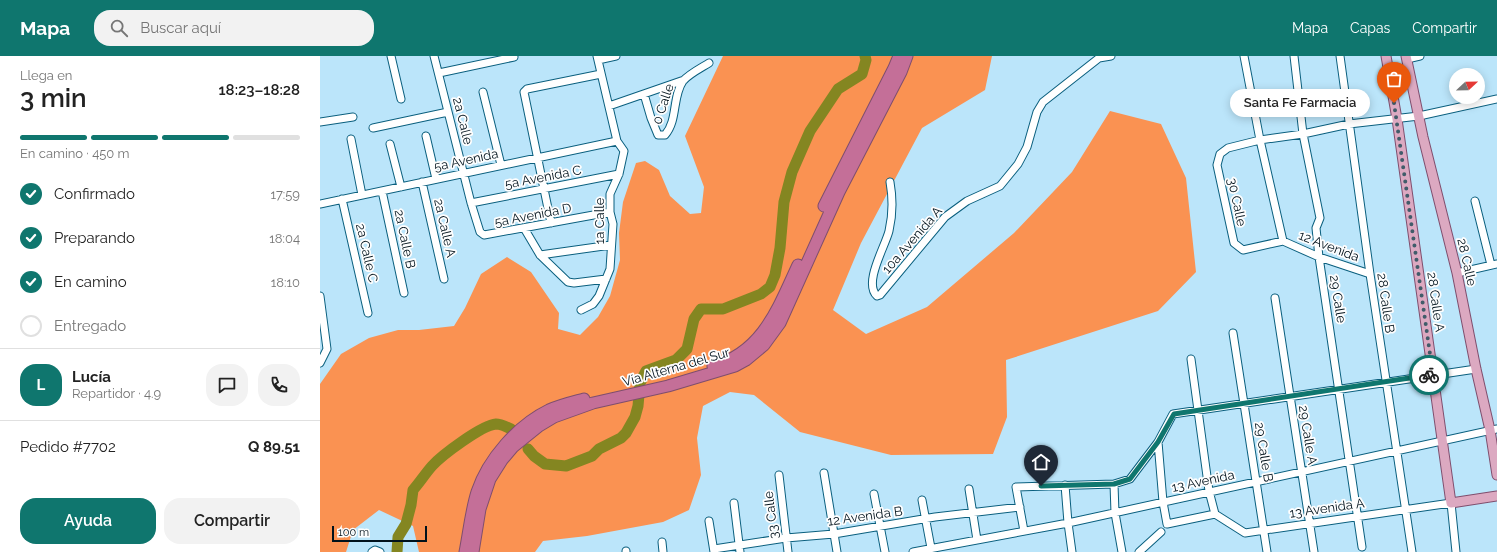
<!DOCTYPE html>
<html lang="es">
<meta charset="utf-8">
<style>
:root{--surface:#fff;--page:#f2f2f2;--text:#222;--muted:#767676;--line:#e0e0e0;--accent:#0f766e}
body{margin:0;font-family:Raleway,sans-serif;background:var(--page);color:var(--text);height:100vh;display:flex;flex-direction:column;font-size:15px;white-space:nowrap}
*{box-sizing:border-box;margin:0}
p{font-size:13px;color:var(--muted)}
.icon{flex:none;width:22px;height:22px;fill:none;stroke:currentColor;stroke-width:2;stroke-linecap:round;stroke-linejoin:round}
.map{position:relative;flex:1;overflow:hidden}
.side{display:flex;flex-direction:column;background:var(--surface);width:320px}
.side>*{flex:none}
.needle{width:26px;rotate:68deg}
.controls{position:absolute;left:1129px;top:12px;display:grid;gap:8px}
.controls a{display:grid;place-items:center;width:36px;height:36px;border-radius:50%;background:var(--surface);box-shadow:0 2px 10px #0003;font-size:20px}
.scale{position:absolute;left:12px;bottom:10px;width:95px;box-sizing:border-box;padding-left:4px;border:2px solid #00121c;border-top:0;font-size:11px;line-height:14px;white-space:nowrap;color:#00121c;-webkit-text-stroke:3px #fefefe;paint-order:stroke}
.pin{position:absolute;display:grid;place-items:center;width:34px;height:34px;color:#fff;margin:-41px -17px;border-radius:50% 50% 50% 0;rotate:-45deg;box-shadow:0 0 4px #0007}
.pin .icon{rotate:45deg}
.courier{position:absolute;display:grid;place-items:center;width:40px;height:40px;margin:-20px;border:3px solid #0f766e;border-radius:50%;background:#fff;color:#222;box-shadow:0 1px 5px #0007}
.bubble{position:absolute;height:28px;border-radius:14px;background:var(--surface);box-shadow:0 2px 10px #0003;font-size:13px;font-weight:600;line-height:28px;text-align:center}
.overview em{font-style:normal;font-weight:600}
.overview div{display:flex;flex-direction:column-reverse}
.overview{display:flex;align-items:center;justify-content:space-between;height:68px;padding:0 20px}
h1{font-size:26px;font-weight:600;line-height:30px}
.bar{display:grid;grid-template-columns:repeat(4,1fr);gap:6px 4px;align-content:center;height:48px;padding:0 20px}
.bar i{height:5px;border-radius:3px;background:var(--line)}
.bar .on{background:var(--accent)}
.bar p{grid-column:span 4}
.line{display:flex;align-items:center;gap:10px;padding:0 20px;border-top:1px solid var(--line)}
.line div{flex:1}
.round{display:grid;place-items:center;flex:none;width:42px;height:42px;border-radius:16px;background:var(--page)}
ol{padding:0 20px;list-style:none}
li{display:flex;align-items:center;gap:12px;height:44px}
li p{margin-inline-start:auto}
li .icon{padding:4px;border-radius:50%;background:var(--accent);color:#fff;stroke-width:4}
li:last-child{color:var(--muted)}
li i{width:22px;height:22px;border:2px solid var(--line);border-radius:50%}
.cta{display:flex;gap:8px;margin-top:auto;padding:8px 20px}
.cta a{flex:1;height:46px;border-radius:16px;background:var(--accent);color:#fff;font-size:16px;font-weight:600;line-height:46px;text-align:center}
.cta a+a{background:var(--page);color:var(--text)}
header{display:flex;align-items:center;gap:24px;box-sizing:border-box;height:56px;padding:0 20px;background:var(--accent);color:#fff}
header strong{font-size:19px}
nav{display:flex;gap:22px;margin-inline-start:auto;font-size:14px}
.search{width:280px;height:36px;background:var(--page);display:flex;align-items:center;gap:10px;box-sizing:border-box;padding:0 14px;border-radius:16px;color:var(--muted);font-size:15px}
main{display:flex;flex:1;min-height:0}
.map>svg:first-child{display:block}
</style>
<header>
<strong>Mapa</strong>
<div class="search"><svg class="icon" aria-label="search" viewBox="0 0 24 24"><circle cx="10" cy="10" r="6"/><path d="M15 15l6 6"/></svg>Buscar aquí</div>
<nav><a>Mapa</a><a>Capas</a><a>Compartir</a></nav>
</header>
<main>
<section class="side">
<div class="overview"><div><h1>3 min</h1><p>Llega en</p></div><em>18:23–18:28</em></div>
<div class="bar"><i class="on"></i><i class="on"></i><i class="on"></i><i></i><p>En camino · 450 m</p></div>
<ol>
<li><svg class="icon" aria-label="check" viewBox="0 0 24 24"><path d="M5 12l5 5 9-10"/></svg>Confirmado<p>17:59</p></li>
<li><svg class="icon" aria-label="check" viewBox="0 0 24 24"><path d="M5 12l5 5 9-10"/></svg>Preparando<p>18:04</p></li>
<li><svg class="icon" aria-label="check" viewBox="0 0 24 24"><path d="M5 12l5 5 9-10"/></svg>En camino<p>18:10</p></li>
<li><i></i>Entregado</li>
</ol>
<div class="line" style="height:72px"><b class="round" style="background:var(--accent);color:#fff">L</b><div><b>Lucía</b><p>Repartidor · 4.9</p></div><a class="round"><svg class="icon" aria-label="chat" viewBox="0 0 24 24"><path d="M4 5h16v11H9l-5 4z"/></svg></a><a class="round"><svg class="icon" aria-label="phone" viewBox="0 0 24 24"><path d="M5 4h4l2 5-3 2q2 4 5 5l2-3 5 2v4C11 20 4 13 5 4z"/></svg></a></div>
<div class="line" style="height:52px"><div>Pedido #7702</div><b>Q 89.51</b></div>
<div class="cta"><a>Ayuda</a><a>Compartir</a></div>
</section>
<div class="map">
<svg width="1177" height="496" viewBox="0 0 1177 496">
<rect width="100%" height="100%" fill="#bbe5fa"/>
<path fill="#fa9252" d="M403 0H672L665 34 602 72 541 187 513 254 546 278 607 251 694 177 752 116 790 55 841 68 866 122 876 216 838 255 686 304 687 361 673 398 571 399 480 376 434 339 410 336 383 350 377 382 381 419 369 454 343 466 267 480 223 485 215 496H99L93 470 59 454 33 474 26 496H0V328L21 298 49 282 78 274H99L134 270 145 252 161 218 187 201 211 216 239 257 238 273 260 279 278 261 290 240 300 204 299 177 303 146 316 107 325 105 339 114 350 140 370 158 381 157 384 131 365 80Z"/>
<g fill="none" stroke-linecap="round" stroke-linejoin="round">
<path stroke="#848621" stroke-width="11" d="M208 393 214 400 225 408 246 410 272 400 279 393 301 382 306 377 315 361 318 350 320 327 326 315 356 304 367 293 374 263 381 253H403L441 238 450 231 455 219 460 192 464 146 472 116 490 75 518 33 542 18 546 4 545 0
M77 496 78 481 86 468 91 449 93 434C100 426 105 418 112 410 122 399 162 369 176 368 180 368 187 371 191 373"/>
<defs>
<path id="minor" d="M71 0 81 43
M114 0 151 147 160 176 164 179 290 156
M924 0 940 84 963 185
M974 0 983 78 1000 162 996 172 999 201 1042 491
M1020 0 1050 218 1092 496
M1087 3 1100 0
M278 4 296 0
M119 17 194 1
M163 36 181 109
M324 38 331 62 338 79H345C358 64 352 41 363 25 369 18 381 12 389 7
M289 50 364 24
M0 66 33 61
M53 72 128 56
M106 80 116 123
M31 83 42 139
M70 88 81 131
M102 126 124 223
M570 126C573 143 573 158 569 175 565 191 543 227 557 240L560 239 625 161 647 145 680 130 698 108 707 91 717 56 723 46 779 2 791 0
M62 135 84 237
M22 143 48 257
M1155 145 1171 209
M151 147 299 118
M0 148 297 85
M231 167 204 36 207 33 281 18
M204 172 220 199 248 226 254 227 286 223
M220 199 291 189
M1137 217 1177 208
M1050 218 999 201 963 185 923 194 914 187 897 109 900 98 908 92 940 84 983 78 1029 68 1099 60 1177 43
M0 240 7 293 0 307
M955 242 994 496
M261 254 273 248 279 240 290 213 293 168 290 156V138L299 118 304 95 297 85 277 0
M913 277 947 496
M871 303 889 435 895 458
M838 386 843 446 847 468 895 458 925 477 1131 447 1136 496
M504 417 517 496
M459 419 468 496
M794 428 795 457 802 496
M745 429 748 467 752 496
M649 433 657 484
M554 438 565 496
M602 444 611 492
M414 447 420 496
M389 465 394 496
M704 475 696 431 794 428 810 423 838 386 853 358 1156 313
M342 486 343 496
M394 493 466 482 514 478 615 461 700 451
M306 495V496
M52 496 55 494 60 496
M593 496 748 467 1177 373
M819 496 841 476"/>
<path id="major" d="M1066 0 1077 63 1131 447 1177 440
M1086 0 1103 81 1137 217 1156 313 1170 374 1177 419"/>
<path id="highway" d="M504 150 574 12 579 0
M393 310C443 296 458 252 478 209
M145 496C149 476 151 455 157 436 168 403 198 369 229 354 240 349 253 346 264 343
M153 496 160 453 170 423 182 404 193 391 219 370 234 361 273 347 348 330 415 310 426 304 444 289 460 267 519 136 581 16 587 0"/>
</defs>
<use href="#minor" stroke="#0a5f7e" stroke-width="9"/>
<use href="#major" stroke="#7f4e6d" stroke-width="11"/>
<use href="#highway" stroke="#7f4e6d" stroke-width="13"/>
<use href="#minor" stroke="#fff" stroke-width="7"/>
<use href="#major" stroke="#dca9c1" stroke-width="9"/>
<use href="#highway" stroke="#c46f98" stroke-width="11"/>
</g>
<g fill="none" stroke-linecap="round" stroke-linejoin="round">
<path stroke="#415c6a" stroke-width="4" stroke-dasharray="0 7.2" d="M1074 47 1113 319H1109"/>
<path stroke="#0f766e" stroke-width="5" d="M721 430 794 428 810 423 838 386 854 358 1109 319"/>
</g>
<g text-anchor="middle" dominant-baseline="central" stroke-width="3.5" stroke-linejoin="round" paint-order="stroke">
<g font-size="13" fill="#00121c" stroke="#fefefe">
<text transform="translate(343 48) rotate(-72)">0 Calle</text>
<text transform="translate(143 65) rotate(76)">2a Calle</text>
<text transform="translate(146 104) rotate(-12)">5a Avenida</text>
<text transform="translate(223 121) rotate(-11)">5a Avenida C</text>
<text transform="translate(917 146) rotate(78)">30 Calle</text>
<text transform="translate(213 159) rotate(-11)">5a Avenida D</text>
<text transform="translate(279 165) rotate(-90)">1a Calle</text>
<text transform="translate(125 172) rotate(77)">2a Calle A</text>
<text transform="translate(85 183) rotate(78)">2a Calle B</text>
<text transform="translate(592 184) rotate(-49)">10a Avenida A</text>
<text transform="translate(1009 190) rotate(21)">12 Avenida</text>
<text transform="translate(47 197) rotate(77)">2a Calle C</text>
<text transform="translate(1147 206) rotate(77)">28 Calle</text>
<text transform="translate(1018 243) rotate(81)">29 Calle</text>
<text transform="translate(1116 246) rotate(82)">28 Calle A</text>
<text transform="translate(1066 247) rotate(82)">28 Calle B</text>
<text transform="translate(356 311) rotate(-16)">Vía Alterna del Sur</text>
<text transform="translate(988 379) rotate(81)">29 Calle A</text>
<text transform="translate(944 396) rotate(81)">29 Calle B</text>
<text transform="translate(883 425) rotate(-12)">13 Avenida</text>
<text transform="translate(1007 452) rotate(-8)">13 Avenida A</text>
<text transform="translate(451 459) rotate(-97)">33 Calle</text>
<text transform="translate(545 460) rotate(-8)">12 Avenida B</text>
</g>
</g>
</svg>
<div class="controls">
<a><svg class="needle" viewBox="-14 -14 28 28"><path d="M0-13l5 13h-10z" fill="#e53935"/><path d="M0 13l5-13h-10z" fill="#767676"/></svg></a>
</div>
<div class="scale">100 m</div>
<div class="pin" style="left:1074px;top:47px;background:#ea580c"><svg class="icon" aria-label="bag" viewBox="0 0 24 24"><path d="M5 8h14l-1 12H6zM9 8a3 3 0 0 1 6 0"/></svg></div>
<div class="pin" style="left:721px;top:430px;background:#1f2937"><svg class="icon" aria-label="home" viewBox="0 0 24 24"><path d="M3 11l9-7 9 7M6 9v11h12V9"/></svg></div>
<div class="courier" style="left:1109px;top:319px"><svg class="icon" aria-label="bike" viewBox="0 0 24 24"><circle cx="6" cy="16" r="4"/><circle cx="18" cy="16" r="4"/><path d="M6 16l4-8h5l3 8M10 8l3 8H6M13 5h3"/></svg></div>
<div class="bubble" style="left:910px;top:33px;width:140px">Santa Fe Farmacia</div>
</div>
</main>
